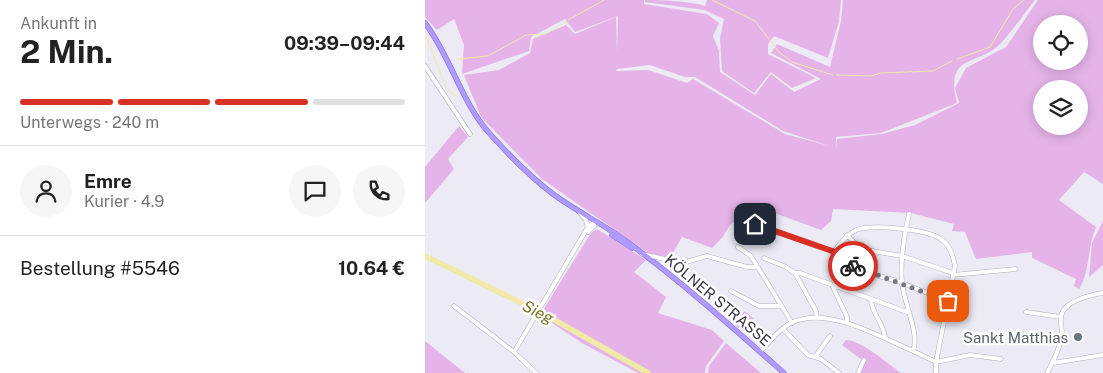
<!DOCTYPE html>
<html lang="de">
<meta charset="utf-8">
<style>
:root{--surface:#fff;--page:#f6f6f6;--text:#222;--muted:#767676;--line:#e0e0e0;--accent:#d93025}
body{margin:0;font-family:"Public Sans",sans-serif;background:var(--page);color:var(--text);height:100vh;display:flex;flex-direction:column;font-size:19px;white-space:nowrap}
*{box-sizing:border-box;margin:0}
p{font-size:16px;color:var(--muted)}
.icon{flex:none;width:28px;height:28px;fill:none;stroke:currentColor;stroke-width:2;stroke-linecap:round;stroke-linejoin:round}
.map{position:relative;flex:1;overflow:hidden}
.sheet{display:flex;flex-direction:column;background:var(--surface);width:425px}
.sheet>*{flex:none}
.tools{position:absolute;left:608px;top:15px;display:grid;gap:10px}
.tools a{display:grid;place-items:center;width:55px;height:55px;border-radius:50%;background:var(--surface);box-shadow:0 2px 12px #0003;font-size:25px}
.pin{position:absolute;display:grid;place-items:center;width:42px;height:42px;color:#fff;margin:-21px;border-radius:10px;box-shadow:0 2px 8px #0006}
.courier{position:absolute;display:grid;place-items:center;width:50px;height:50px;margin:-25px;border:4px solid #d93025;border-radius:50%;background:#fff;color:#222;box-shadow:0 1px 6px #0007}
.headline em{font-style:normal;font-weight:700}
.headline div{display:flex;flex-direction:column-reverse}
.headline{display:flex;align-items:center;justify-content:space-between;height:85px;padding:0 20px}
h1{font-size:32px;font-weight:700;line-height:38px}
.bar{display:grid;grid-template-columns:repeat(4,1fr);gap:8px 5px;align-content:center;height:60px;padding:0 20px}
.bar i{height:6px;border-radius:4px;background:var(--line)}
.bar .current{background:var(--accent)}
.bar p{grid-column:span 4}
.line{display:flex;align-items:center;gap:12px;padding:0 20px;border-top:1px solid var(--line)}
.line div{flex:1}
.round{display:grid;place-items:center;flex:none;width:52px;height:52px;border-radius:26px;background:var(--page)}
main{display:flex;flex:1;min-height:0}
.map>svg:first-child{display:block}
</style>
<main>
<section class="sheet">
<div class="headline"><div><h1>2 Min.</h1><p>Ankunft in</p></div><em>09:39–09:44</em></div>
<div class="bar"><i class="current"></i><i class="current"></i><i class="current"></i><i></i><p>Unterwegs · 240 m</p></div>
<div class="line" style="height:90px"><a class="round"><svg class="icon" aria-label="person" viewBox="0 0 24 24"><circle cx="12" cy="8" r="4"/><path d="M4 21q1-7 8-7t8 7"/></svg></a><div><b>Emre</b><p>Kurier · 4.9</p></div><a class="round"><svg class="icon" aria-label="chat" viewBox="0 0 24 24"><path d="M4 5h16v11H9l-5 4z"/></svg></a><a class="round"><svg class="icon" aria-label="phone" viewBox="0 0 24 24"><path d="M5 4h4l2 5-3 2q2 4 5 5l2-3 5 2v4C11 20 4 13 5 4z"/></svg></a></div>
<div class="line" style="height:65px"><div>Bestellung #5546</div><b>10.64 €</b></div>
</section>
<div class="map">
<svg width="678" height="373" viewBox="0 0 678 373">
<rect width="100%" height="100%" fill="#eceaf5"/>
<path fill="#e5b3e8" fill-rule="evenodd" d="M0 0H219V4L282 14 294 23 288 36 294 51 295 72 330 95 346 74 369 92 396 79 346 53 352 44 405 67 416 21 418 0H610C599 14 588 30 576 43 554 67 519 52 532 103L456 133 411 137V149L412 139 457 134 490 125 534 103 530 88 541 68 581 47 613 0H678V184L659 172 634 200 671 227C662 248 665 273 654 289L649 286 651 279 607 258V252L551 259 540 232 527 231 529 224 486 213 408 209 406 221 396 230 333 207 305 225 297 238 287 248 257 237 245 258 223 253 117 179 56 117 39 75 74 70 105 53 108 39 141 25 150 34 191 17 192 52 193 16 150 32 140 19 106 37 104 51 37 74 39 45 29 19 12 30 0 17ZM616 24H654V61H616ZM225 65 260 77H270L358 131 404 146 360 134 268 79 262 83 223 70 191 71 192 69ZM616 89H654V126H616Z
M220 0C238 0 264 1 280 6L282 0H416L414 21 403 58 349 36 343 44V54L391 78 367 88 346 72 329 93 297 71 295 38 299 19 279 10 220 2Z
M34 126 43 137 23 159 29 169 0 203V167Z
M678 221V265L664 277 667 243Z
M172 229 221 260 209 272 241 297 233 313 287 330 299 341 281 366 280 373H213L157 343 115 315 166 233Z
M291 301 297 305 304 304 312 307 310 310 316 315 320 311 329 319 317 331 289 304Z
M421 340C436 340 463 364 476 373H435L440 362 417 345Z
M0 341 40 373H0Z
M301 343 336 373H283L284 366Z"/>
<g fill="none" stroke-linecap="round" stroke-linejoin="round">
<path stroke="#f0e9a7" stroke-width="1" d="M287 0 330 21 354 52 367 62 408 75
M143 20 179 0
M0 34 21 87 31 97
M33 59 63 56 101 35 121 34 141 22
M532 59 565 47 588 9 599 0
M411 75 446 76 455 73 508 71 527 61"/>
<path stroke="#f0e9a7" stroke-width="5.5" d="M0 256 119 314 223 373"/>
<defs>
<path id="minor" d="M0 66 45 134
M155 213 161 220 163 229
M484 214C479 236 475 260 477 283 479 303 495 335 488 351L511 362V373
M330 224 409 252 436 271 472 281 523 301
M163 232 169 226 170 222
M422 235 435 249 477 256 528 273
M313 247 326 256 367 323
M409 252C415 243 421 235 431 230 447 224 501 229 516 239 525 245 528 255 530 266L511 362 545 355 576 359
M217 254 257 263 282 256 322 267H333
M339 258 361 267 370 273H375L482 312
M370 273 391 311 392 318
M528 275 591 269
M407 285 422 317V323
M306 291 334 306H356
M446 299C446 313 459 323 460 338
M29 306 89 352
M601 312 636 317
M358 329 383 355 396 359 414 373
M335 352C344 342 355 328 366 323 402 305 455 337 488 351
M390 357 405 336
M628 363 678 355
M111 373 89 352 163 227 170 222
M433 373 439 360
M622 373C628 362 636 346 637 333 637 328 635 322 636 317 638 301 665 295 678 293"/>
<path id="major" d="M0 23C26 57 36 102 65 134 84 155 105 177 128 194 151 211 178 224 201 241 257 282 307 327 359 373
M187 235 207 248"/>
</defs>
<use href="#minor" stroke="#afacc0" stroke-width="5"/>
<use href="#major" stroke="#8169e3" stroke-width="5.5"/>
<use href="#minor" stroke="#fff" stroke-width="4"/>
<use href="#major" stroke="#af9afd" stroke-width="4.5"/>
</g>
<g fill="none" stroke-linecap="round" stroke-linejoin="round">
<path stroke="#787685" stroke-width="5" stroke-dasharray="0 9" d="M428 266 523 301"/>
<path stroke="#d93025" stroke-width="6" d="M330 224 410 252 428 266"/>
</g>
<circle fill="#6b7280" stroke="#fff" stroke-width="2" cx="653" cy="337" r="5"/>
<g text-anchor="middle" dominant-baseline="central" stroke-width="5" stroke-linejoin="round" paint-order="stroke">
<g font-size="15" fill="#393848" stroke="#fff">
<text transform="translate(293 300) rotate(40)">KÖLNER STRASSE</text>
</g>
<g font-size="15" fill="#5b616d" stroke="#fff" text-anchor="end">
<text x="643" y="337">Sankt Matthias</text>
</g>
<g font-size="16" font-style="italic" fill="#7b7426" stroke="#fff">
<text transform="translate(113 312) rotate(27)">Sieg</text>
</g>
</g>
</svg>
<div class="tools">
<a><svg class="icon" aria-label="locate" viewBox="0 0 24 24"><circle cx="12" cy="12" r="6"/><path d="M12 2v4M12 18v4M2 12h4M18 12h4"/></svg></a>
<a><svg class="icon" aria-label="layers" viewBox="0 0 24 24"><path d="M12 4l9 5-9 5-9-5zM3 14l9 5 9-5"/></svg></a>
</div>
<div class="pin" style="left:523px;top:301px;background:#ea580c"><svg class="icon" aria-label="bag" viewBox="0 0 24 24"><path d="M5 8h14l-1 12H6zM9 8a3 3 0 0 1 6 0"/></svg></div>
<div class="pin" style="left:330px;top:224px;background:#1f2937"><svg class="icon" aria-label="home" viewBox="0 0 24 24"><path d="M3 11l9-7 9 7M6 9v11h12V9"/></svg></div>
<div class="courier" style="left:428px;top:266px"><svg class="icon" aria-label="bike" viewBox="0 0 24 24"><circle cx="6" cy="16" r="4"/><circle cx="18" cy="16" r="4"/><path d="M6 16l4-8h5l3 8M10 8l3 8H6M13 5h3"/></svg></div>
</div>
</main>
